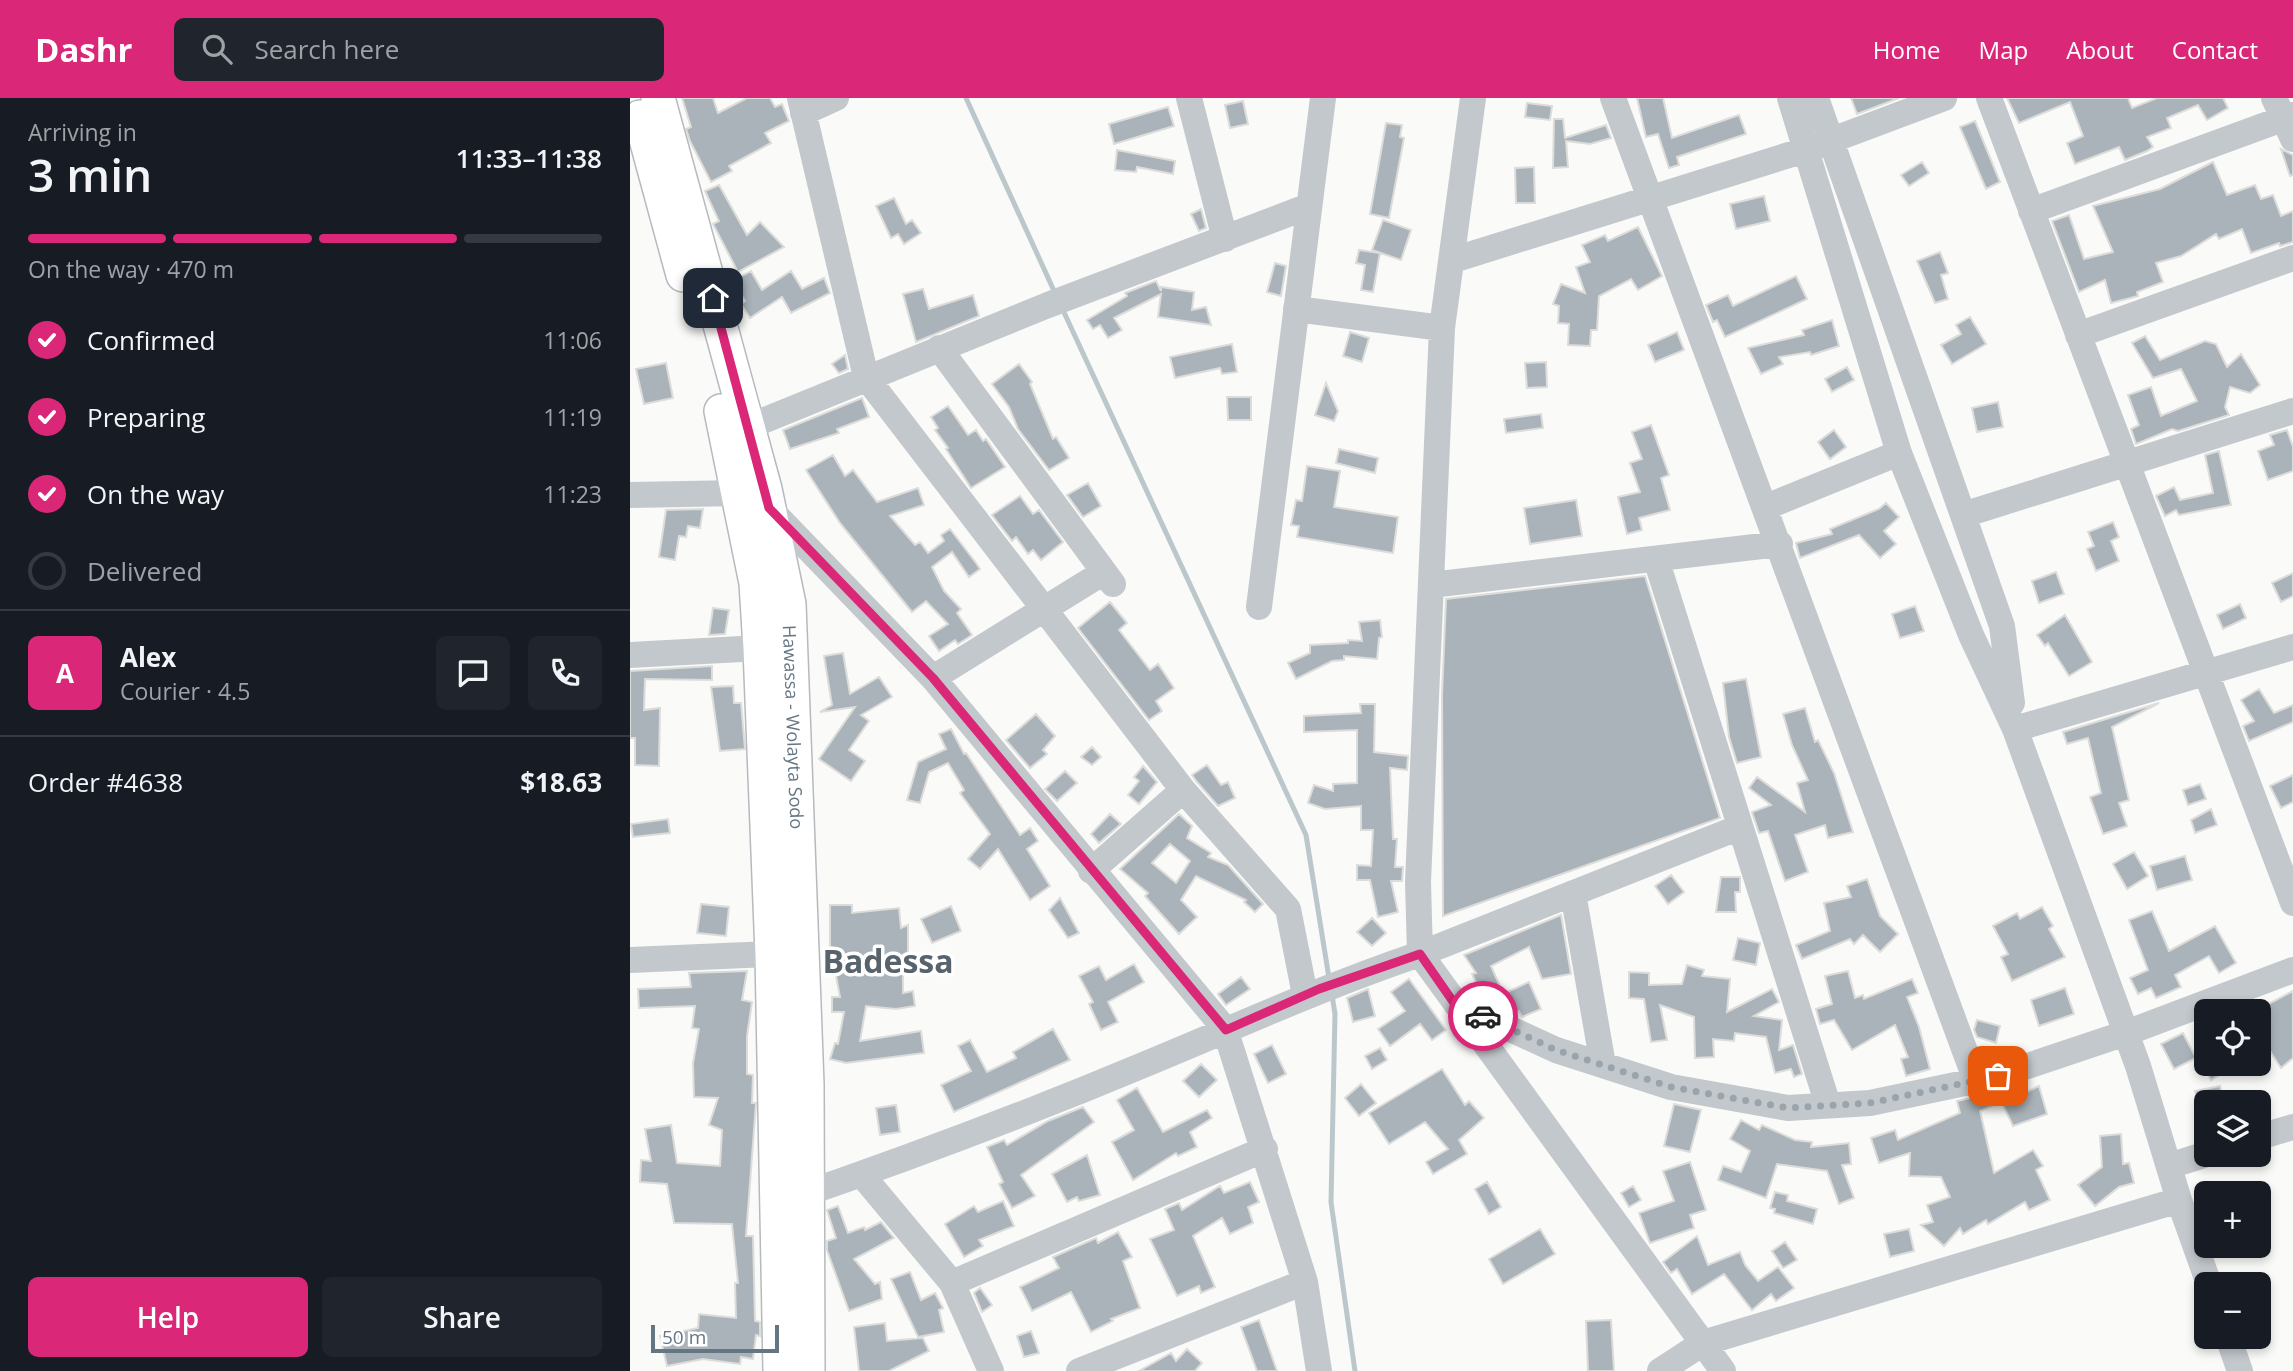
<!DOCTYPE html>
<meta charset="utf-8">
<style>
:root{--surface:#171b24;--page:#20242c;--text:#f1f3f6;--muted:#9ea1a6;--line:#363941;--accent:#db2777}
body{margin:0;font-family:"Open Sans",sans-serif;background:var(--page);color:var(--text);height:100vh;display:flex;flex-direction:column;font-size:26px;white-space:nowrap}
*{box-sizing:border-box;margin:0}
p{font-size:23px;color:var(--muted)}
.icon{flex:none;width:38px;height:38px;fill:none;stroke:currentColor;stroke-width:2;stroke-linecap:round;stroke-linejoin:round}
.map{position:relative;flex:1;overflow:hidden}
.drawer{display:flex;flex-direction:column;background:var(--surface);width:630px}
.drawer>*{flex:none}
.buttons{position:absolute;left:1564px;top:901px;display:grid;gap:14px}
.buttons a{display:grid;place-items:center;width:77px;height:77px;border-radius:10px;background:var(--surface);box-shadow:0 4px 10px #0003;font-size:35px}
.scale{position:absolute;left:21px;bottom:18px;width:128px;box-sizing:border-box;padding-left:7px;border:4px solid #657683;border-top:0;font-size:19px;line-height:24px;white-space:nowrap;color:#657683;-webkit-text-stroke:5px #fff;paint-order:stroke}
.pin{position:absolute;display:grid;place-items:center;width:60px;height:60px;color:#fff;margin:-30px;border-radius:14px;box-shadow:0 4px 10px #0006}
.courier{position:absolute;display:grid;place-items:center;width:70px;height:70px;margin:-35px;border:5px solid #db2777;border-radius:50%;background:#fff;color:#222;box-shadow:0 2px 9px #0007}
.head em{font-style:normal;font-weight:600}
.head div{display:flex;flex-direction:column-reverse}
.head{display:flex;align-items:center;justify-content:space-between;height:119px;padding:0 28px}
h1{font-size:46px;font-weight:600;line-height:52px}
.bar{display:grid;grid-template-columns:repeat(4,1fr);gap:10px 7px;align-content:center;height:84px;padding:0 28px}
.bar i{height:9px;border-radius:5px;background:var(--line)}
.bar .selected{background:var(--accent)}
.bar p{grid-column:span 4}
.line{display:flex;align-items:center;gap:18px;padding:0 28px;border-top:2px solid var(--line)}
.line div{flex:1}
.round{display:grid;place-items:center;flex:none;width:74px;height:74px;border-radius:10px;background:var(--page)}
ol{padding:0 28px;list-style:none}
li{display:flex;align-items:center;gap:21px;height:77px}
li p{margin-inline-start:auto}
li .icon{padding:7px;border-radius:50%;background:var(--accent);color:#fff;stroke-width:4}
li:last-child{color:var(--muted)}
li i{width:38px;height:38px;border:4px solid var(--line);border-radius:50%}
.cta{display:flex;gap:14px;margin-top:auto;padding:14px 28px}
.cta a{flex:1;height:80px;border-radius:10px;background:var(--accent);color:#fff;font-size:28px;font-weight:600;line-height:80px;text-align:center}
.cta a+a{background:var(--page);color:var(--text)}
header{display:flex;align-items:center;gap:42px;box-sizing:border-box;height:98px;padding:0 35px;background:var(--accent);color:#fff}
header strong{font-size:33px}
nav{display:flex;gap:38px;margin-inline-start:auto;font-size:24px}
.search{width:490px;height:63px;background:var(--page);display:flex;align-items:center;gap:18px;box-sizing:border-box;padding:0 24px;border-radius:10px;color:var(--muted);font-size:26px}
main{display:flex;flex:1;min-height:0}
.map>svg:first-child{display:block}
</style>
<header>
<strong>Dashr</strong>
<div class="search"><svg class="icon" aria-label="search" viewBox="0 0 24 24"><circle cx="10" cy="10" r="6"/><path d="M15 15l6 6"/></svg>Search here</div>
<nav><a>Home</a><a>Map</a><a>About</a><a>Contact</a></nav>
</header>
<main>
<section class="drawer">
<div class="head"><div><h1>3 min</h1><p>Arriving in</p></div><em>11:33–11:38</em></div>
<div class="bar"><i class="selected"></i><i class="selected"></i><i class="selected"></i><i></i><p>On the way · 470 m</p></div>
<ol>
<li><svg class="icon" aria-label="check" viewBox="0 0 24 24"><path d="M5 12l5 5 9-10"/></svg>Confirmed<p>11:06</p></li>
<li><svg class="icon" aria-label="check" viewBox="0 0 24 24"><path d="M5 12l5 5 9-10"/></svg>Preparing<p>11:19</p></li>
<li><svg class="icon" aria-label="check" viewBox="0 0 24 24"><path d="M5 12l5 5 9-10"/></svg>On the way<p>11:23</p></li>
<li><i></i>Delivered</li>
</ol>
<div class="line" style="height:126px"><b class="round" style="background:var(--accent);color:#fff">A</b><div><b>Alex</b><p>Courier · 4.5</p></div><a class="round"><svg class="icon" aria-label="chat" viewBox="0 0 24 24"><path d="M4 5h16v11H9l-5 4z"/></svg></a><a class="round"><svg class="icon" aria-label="phone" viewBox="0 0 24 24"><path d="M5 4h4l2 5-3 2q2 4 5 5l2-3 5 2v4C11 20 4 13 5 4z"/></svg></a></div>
<div class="line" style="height:91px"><div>Order #4638</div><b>$18.63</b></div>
<div class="cta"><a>Help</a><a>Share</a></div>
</section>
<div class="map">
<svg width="1663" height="1273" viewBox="0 0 1663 1273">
<rect width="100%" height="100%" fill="#fafaf8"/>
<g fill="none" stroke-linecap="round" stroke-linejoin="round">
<path stroke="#bbc7cb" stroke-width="5" d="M336 0 425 195
M432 210 676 737 699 880
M702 897 705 916 701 1104 725 1273"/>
</g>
<path fill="#aab3b9" stroke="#dcdcda" stroke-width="2" fill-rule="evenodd" d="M52 0H83L88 15 117 0H140L145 9 152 6 159 23 135 35 141 45 99 68 102 73 81 84 60 43 56 31 61 29Z
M1007 0H1033L1042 40 1109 17 1116 36 1047 59 1049 67 1039 70 1028 36 1016 39Z
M1221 0H1269L1227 16Z
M1377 0H1498L1502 10 1527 0H1593L1598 10 1577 22 1568 7 1537 20 1541 30 1517 39 1523 49 1517 53 1495 62 1489 49 1445 66 1437 45 1453 38 1440 4 1389 25Z
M613 3 618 26 600 30 595 7Z
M897 5 922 8 920 22 895 19Z
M538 9 544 28 484 46 479 26Z
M924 21H933L935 40 976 27 981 40 960 46 936 43 938 69 923 70Z
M1345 23 1370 84 1356 91 1330 29Z
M756 25 772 27 770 39 774 40 759 120 740 116Z
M1651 51 1663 57V77L1660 78Z
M487 52 545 63 543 76 507 69 506 74 485 72Z
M1292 64 1299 75 1279 88 1271 77Z
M1583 64 1597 97 1625 87 1631 101 1643 97 1651 118 1663 113V144L1650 148 1649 145 1621 155 1612 131 1589 141 1586 136 1551 158 1526 165 1533 184 1507 194 1508 198 1481 205 1475 182 1449 194 1422 123 1439 117 1454 161 1483 154 1463 108 1530 91Z
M904 69 905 105H886L885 70Z
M89 87 117 137 130 124 154 149 108 174 83 126 89 123 75 93Z
M1134 98 1140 123 1106 131 1100 106Z
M264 100 276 126 282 122 291 135 274 146 268 136 261 140 246 108Z
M571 111 576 130 569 133 561 116Z
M753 122 781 132 771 162 742 152Z
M1008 129 1032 178 1008 192 1001 181 969 198 967 232H961L960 248 938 247 939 226 928 225 929 208 923 206 931 186 955 195 946 169 960 164 952 147 975 137 978 143Z
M729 152 750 155 743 194 731 192 735 167 726 165Z
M1310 154 1318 175 1311 177 1318 201 1305 205 1287 163Z
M645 165 656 168 651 198 637 194Z
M121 173 132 192 161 173 172 191 194 180 200 195 161 215 152 199 120 220 111 206 115 203 103 183Z
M1166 178 1177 201 1095 239 1087 222 1083 224 1076 207 1098 197 1103 208Z
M526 183 531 193V189L564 194 562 212 576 209 581 227 528 219 531 196 484 220 492 232 478 240 470 227 463 231 457 222 497 198 495 195Z
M293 191 299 211 343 197 349 218 286 244 273 196Z
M1340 219 1356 246 1322 266 1311 247 1331 236 1326 227Z
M1202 222 1209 248 1181 257 1180 254 1149 259 1153 266 1131 276 1118 250 1174 237 1172 232Z
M720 234 739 240 732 264 713 258Z
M1047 234 1054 252 1025 264 1018 247Z
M1515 238 1530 262 1575 243 1586 246 1597 269 1611 256 1630 287 1620 295 1600 289 1595 309 1599 317 1548 333 1542 331 1506 346 1501 331 1509 327 1498 297 1521 289 1531 318 1567 303 1551 271 1523 280 1502 245Z
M602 246 607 274 592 276 590 270 545 280 540 259Z
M215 257 218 271 209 275 202 266Z
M916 264 917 289 897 290 895 265Z
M36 265 43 300 14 306 6 271Z
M389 266 402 284 400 286 423 341 426 339 439 360 419 372 388 331 379 309 362 286Z
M1217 269 1224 282 1202 294 1195 281Z
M696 285 708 313 704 323 685 317Z
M597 299H621V322H598Z
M232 300 239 319 207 331 209 335 160 351 153 332Z
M1368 304 1373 329 1347 334 1342 310Z
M318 308 338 337 346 332 353 343 356 341 375 369 341 390 316 351 318 350 305 332 308 330 301 319Z
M911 316 913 330 876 335 874 321Z
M1021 327 1039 377 1031 380 1040 412 1009 420 1012 432 997 436 988 399 1010 394 1000 365 1012 361 1002 334Z
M1204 332 1216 349 1200 361 1188 344Z
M1657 332 1663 349V373L1638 382 1628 353 1644 347 1640 337Z
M709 351 748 360 745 375 706 365Z
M1589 353 1601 407 1549 417 1546 412 1535 418 1526 398 1544 389 1550 402 1583 395 1575 357Z
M203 357 215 378 223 372 247 404 288 390 294 407 260 418 285 447 290 444 298 455 314 443 311 437 320 431 346 465 350 471 339 479 322 454 302 469 314 493 331 511 327 515 342 537 328 546 325 542 309 553 299 538 318 526 296 503 282 514 210 425 176 372Z
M677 368 710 373 704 409 768 419 763 455 667 439 669 428 661 427 666 402 672 403Z
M458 385 471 408 453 419 437 397Z
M390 398 403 416 409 412 433 444 411 462 403 452 398 456 386 439 382 443 362 417Z
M946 402 952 438 900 446 894 410Z
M1256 405 1269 419 1254 433 1266 446 1250 460 1229 437 1170 460 1166 445 1202 436 1200 431 1249 411Z
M73 411 70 430 58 428 56 439 49 438 45 462 29 459 36 412Z
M1483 424 1489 439 1481 443 1489 463 1466 473 1457 451 1464 448 1458 434Z
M1426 474 1434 496 1409 505 1402 483Z
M1663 475V498L1651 504 1642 485Z
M1015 478 1090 720 813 818 812 597 816 501Z
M480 504 497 525 489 532 520 572 528 566 544 590 526 603 532 613 519 622 448 530Z
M1610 506 1616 520 1593 531 1587 517Z
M1285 508 1294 533 1270 540 1262 516Z
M83 510 99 512 95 536 79 537Z
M1435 517 1462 564 1439 578 1418 545 1415 548 1407 537Z
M750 522 752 539 749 540 747 561 714 558V562L702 563 666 581 658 565 680 555V547L718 545V542L732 543 729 524Z
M213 555 220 596 249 579 262 599 231 617 239 623 219 652 235 663 221 683 189 661 225 609 190 614 202 607 194 558Z
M82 568V582L15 581 14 612 30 610 29 668 5 667V640H0V573Z
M1116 581 1131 659 1107 665 1099 639 1093 585Z
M103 588 104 605H111L115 651 90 653 81 589Z
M1629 591 1644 615 1663 607V624L1619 643 1613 628 1624 623 1611 602Z
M1529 605 1482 629 1499 702 1489 705 1497 728 1473 736 1460 699 1471 695 1458 640 1437 646 1433 634Z
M730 606H745L744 654 778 658 777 672 760 670 763 741H767L765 769H773L772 783H761L768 814 748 819 740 782H727V767L741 768 743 732H731V708L695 711 678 705 684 687 703 693V686L727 685V632L674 634V618L731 615Z
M1175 610 1185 644 1188 642 1204 675 1223 734 1198 740 1195 727 1165 737 1178 774 1155 783 1138 733 1129 735 1122 714 1141 707 1119 690 1127 679 1175 714 1167 685 1178 682 1162 647 1153 616Z
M406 616 425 638 413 652 417 656 400 670 376 642Z
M321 631 334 656 336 655 390 737 400 730 408 743 397 751 420 788 400 802 368 751 350 771 338 761 360 736 330 695 334 692 318 665 299 674 290 705 277 702 288 664 316 651 309 636Z
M462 649 471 659 462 667 451 659Z
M577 667 591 687 598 684 605 700 588 708 567 684 562 677Z
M513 668 527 684 509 706 498 697 509 683 504 679Z
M435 673 447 685 427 703 415 691Z
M1663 677V704L1651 710 1640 688Z
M1570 686 1576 701 1558 707 1553 692Z
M1581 711 1587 727 1565 735 1561 722Z
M480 716 491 726 469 745 461 736Z
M549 716 562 728 557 740 581 755 578 759 598 767 633 806 625 814 614 804 616 802 566 778 551 802 567 819 549 836 515 798 518 795 490 771ZM540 746 560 763 546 785 522 765Z
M38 721 40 735 3 739 1 726Z
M1504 754 1518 778 1497 791 1483 766Z
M1555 758 1562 782 1527 792 1520 768Z
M1041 777 1054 794 1038 806 1025 788Z
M1091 779H1110V794H1105L1106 814H1086Z
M1237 781 1250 818 1268 836 1250 854 1233 837 1224 846 1220 841 1172 861 1166 847 1200 833 1194 805 1221 799 1217 788Z
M430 800 449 835 438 840 419 812Z
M71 806 99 809 96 838 67 835Z
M200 807H222V815L269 810 271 830 278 827V860H273V895L283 893 285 908 266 911 236 908 230 943 291 933 294 955 216 965 200 961 205 945 208 946 214 914H202V899H210L203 862H200Z
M321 808 331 833 302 845 291 821Z
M1412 809 1423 828 1419 831 1435 859 1382 883 1371 859 1378 856 1363 828 1387 815 1390 821Z
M1522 813 1539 853 1585 828 1606 865 1589 875 1579 858 1545 877 1551 889 1526 900 1521 890 1508 896 1500 880 1518 872 1499 822Z
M931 817 941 876 912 881 899 849 861 868 873 895 854 902 842 876 846 875 834 857Z
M742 820 756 835 742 848 727 834Z
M1108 840 1130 845 1126 867 1103 862Z
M504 866 514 884 478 904 488 924 471 932 459 906 463 904 449 878 469 868 476 882Z
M1057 867 1074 872 1072 878 1100 881 1097 914 1142 891 1149 904 1124 918 1152 922 1149 952 1163 947 1172 976 1164 979 1161 971 1145 975 1136 939 1105 935 1104 943 1083 941 1084 959 1065 960 1064 919 1030 907 1037 942 1021 944 1014 901 999 900V874L1019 875V887L1052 886Z
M117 873 112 902 122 904 117 938V976L123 977 122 1005H126L116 1138H123L125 1223 130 1224V1238L126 1237 123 1261 111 1259 110 1266 73 1261 37 1268 30 1238 68 1230 69 1216 106 1220 105 1185H108L102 1126 44 1125 37 1086 10 1084 11 1062 21 1063 15 1031 41 1027 47 1065 90 1068 92 1032 79 1027 88 1000 64 999 63 965 69 931 62 930 65 908 9 910 8 891 61 889 59 875Z
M1218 873 1225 900 1233 897 1234 901 1282 881 1288 895 1277 899 1289 929 1300 971 1276 978 1271 961 1278 959 1265 927 1222 952 1204 922 1190 926 1186 911 1202 906 1195 878Z
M611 879 620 891 596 907 588 896Z
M779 881 816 932 802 942 790 926 760 948 748 931 775 913 761 894Z
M899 884 911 911 892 919 889 913 883 915 870 909 866 899Z
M1435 890 1444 916 1409 928 1401 902Z
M738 891 745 918 723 924 717 900Z
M1663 893V960L1651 970 1629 936V911Z
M1347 922 1370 928 1366 945 1347 939 1344 932Z
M423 931 440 962 324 1014 311 987 341 973 328 948 340 942 357 974 386 960 383 954Z
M1553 935 1566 960 1544 971 1531 946Z
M642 947 656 976 638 985 624 956Z
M750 950 757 962 742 971 735 958Z
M571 966 587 982 569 999 553 983Z
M1572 966H1607L1581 982Z
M812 971 835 1007 839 1003 854 1020 829 1042 837 1056 803 1076 796 1064 818 1051 795 1024 759 1046 739 1015Z
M731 986 746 1005 729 1018 715 1000Z
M1409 988 1417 1016 1383 1028 1372 1005Z
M1590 988 1594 1004H1568L1565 993Z
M507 990 533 1034 577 1012 582 1020 560 1034 567 1049 548 1058 546 1055 503 1082 482 1044 504 1032 487 1002Z
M1362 995 1366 1006 1350 1013 1364 1075 1403 1052 1413 1068 1406 1072 1420 1102 1399 1112 1395 1104 1358 1126 1356 1122 1333 1136 1330 1130 1314 1148 1291 1127 1303 1124 1297 1107 1320 1099 1311 1079 1279 1078 1280 1055 1249 1065 1241 1040 1265 1032 1268 1042 1330 1015 1327 1003Z
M1044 1006 1071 1012 1060 1054 1034 1048Z
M266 1007 270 1034 250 1037 246 1010Z
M453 1009 464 1024 391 1077 405 1098 382 1110 369 1086 373 1084 357 1049 374 1042 377 1047 418 1023Z
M1111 1022 1129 1032 1132 1027 1165 1042 1182 1044 1181 1049 1219 1045 1221 1066 1212 1067 1224 1100 1209 1106 1197 1073 1147 1066 1136 1100 1088 1082 1093 1068 1111 1074 1120 1053 1100 1041Z
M1491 1036 1493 1066 1499 1065 1504 1085 1489 1089 1465 1108 1448 1087 1472 1069 1470 1038Z
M457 1057 470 1097 449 1103 447 1099 437 1104 422 1076Z
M1060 1064 1076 1112 1060 1117 1064 1130 1020 1145 1009 1115 1044 1103 1033 1073Z
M620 1084 629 1104 618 1109 623 1125 600 1136 592 1120 563 1138 585 1189 571 1195 569 1188 547 1198 520 1141 544 1132 535 1111 549 1105 552 1112 590 1088 594 1095Z
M857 1084 871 1109 859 1116 845 1091Z
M1003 1088 1011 1102 999 1109 991 1095Z
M1145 1094 1158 1097 1157 1103 1187 1111 1183 1126 1144 1115 1145 1111 1140 1110Z
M373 1103 384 1128 349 1142 353 1148 334 1159 315 1126 344 1108 348 1114Z
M208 1108 218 1135 234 1129 235 1132 251 1124 264 1140 224 1161 245 1186 250 1184 252 1201 219 1213 197 1152V1143L206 1140 197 1112Z
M910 1131 925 1156 873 1186 859 1161Z
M1279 1131 1284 1153 1260 1159 1254 1136Z
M488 1134 502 1159 493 1163 510 1210 481 1221 483 1223 461 1234 441 1194 402 1213 390 1189 429 1170 423 1159 466 1140 468 1145Z
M1067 1138 1078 1167 1110 1154 1115 1167 1128 1183 1148 1169 1164 1190 1146 1203 1141 1196 1122 1212 1094 1176 1062 1196 1047 1171 1041 1175 1033 1164Z
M1155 1144 1167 1162 1153 1170 1142 1153Z
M280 1174 291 1202 305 1195 313 1210 309 1212 314 1234 288 1239 261 1181Z
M350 1190 362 1207 352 1214 344 1195Z
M629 1222 647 1273H627L611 1229Z
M981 1222 984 1273H958L956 1223Z
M255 1225 257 1243 293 1240 299 1253 259 1273H229L224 1229Z
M401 1233 409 1255 394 1259 387 1238Z
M557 1251 572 1265 565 1273H509L541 1255 546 1263Z"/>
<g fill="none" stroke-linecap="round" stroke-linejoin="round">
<defs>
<g id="major">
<path id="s1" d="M28 0 135 391 159 506 177 986 178 1273"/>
<path d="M10 19 53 177"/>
<path d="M91 313 126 485 130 550 142 856 150 1273"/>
</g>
</defs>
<use href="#major" stroke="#b5babe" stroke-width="36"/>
<path stroke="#c3c8cc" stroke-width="26" d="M170 0 236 279 553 692 658 811 675 897
M559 0 595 141
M843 0 812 230 788 784 790 856 1110 729
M983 0 1346 983
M1160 0 1269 355 1341 537 1385 631 1508 968 1549 1102 1579 1186
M1186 0 1372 528 1382 605
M1359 0 1663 805
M1644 0 1663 41
M173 15 206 0
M1401 113 1663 17
M823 162 1178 51 1314 0
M666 211 812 230
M1448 237 1663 160
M309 250 483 486
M103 335 418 207 679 108
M0 397 110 395 139 410 303 580 595 931 675 1184 689 1273
M1136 409 1269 355
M1333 417 1663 313
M1026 461 1198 1007
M801 487 1150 446
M629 509 693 0
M0 557 130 550
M303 580 474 474
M1385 631 1663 549
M461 773 553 692
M943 795 973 967
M0 862 142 856
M826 906 926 952 1041 989 1158 1010 1240 1005 1368 978 1496 935 1663 872
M1629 1039 1663 1029
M1539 1068 1577 1056
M232 1077 322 1185 361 1273
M160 1101C282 1059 404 1013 523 963 612 926 698 887 790 856L1093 1273
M322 1185 635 1051
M1598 1239 1610 1273
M449 1273 675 1184
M1030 1273 1073 1245 1549 1102"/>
<use href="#major" stroke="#fff" stroke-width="33"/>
</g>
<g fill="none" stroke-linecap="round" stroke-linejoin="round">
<path stroke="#99a4ac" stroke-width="7" stroke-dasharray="0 12.6" d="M853 918 926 952 1041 989 1158 1010 1240 1005 1368 978"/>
<path stroke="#db2777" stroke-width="9" d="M83 200 139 410 303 580 596 932 689 891 790 856 824 905 853 918"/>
</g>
<g text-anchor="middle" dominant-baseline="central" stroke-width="7" stroke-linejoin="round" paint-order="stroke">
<g font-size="18" fill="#657683" stroke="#fff">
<text stroke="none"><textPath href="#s1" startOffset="646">Hawassa - Wolayta Sodo</textPath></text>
</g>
<g font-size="32" font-weight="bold" fill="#57646e" stroke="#fff">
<text x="258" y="862">Badessa</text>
</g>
</g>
</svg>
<div class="buttons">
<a><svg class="icon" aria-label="locate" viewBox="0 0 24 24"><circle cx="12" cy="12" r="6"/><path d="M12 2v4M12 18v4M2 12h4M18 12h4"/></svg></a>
<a><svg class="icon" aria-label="layers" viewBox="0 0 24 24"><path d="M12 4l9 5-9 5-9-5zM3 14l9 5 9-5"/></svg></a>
<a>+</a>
<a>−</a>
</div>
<div class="scale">50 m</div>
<div class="pin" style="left:1368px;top:978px;background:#ea580c"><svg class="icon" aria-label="bag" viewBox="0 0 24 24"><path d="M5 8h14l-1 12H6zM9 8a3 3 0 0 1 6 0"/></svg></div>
<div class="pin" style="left:83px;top:200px;background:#1f2937"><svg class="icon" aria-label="home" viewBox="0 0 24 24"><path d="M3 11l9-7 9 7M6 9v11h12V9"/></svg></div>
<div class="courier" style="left:853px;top:918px"><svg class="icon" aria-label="car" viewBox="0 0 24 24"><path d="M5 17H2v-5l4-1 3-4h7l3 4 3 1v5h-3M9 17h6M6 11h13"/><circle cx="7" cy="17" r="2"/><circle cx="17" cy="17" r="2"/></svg></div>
</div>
</main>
